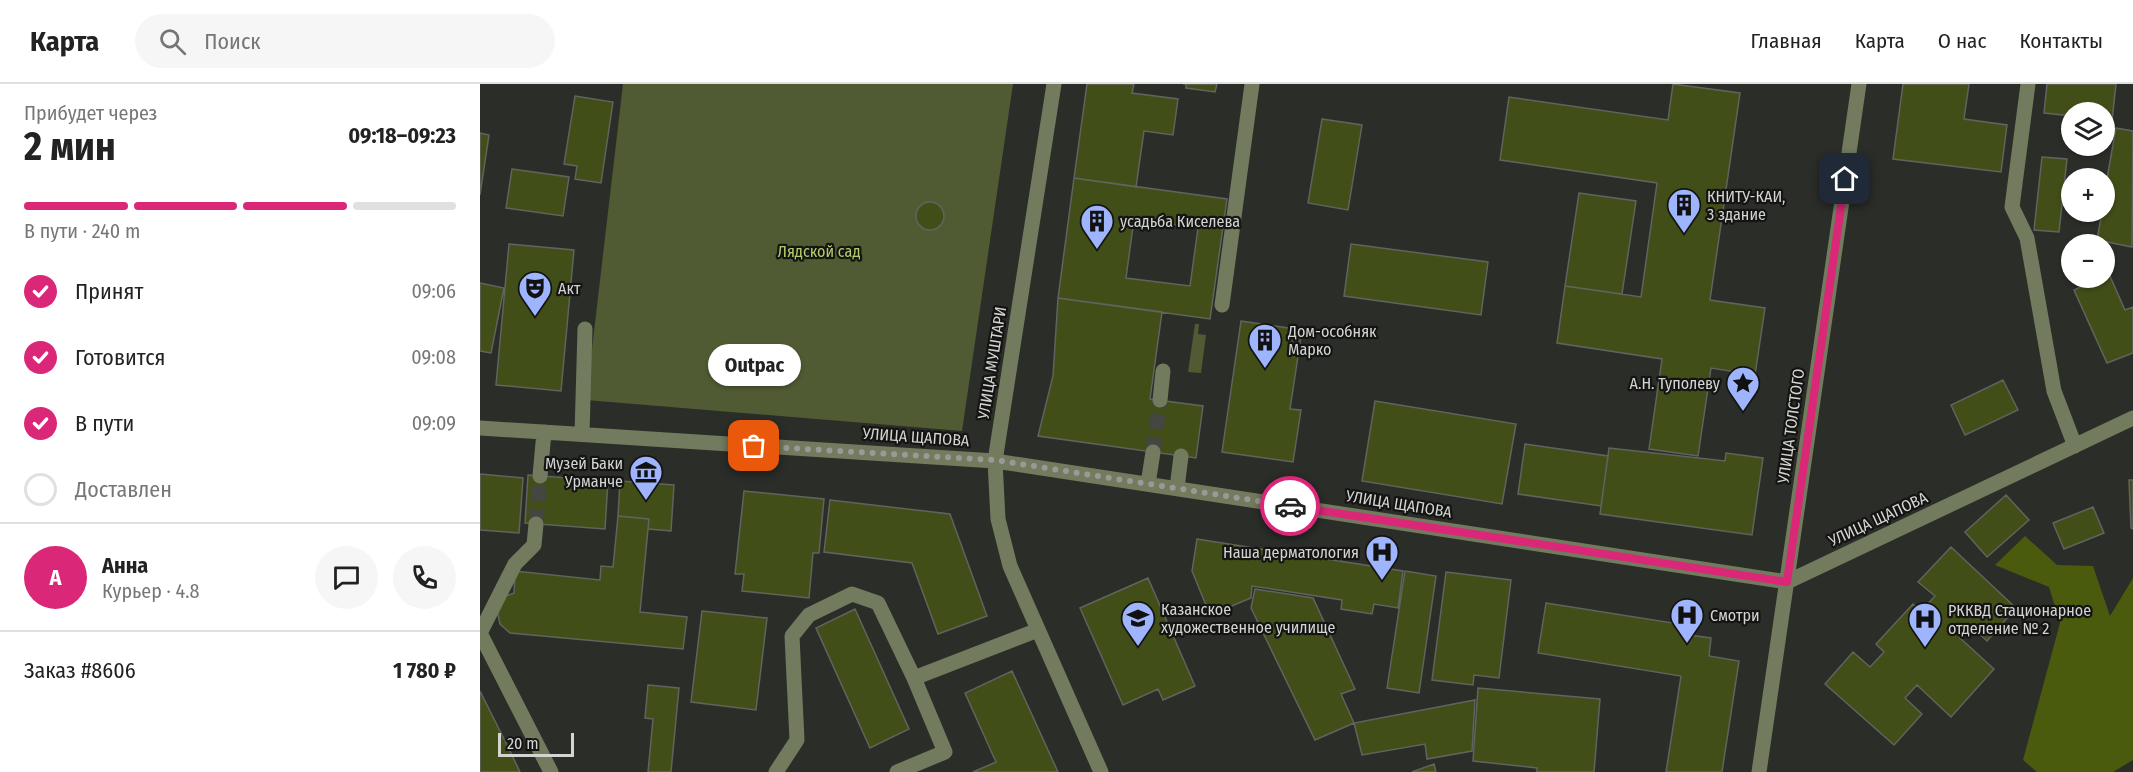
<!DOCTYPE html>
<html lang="ru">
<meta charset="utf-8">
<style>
:root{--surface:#fff;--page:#f6f6f6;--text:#222;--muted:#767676;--line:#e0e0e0;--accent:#db2777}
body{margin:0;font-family:"Fira Sans Condensed",sans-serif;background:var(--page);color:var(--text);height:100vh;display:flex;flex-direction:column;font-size:22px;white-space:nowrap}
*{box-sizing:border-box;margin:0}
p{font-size:20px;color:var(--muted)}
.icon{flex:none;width:33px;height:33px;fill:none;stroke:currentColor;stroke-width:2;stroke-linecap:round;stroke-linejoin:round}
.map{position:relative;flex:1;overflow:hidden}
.panel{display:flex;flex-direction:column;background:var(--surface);width:480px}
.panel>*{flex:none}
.tools{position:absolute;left:1581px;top:18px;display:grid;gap:12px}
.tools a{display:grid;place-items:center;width:54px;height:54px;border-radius:50%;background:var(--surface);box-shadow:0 2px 4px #0004;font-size:30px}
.scale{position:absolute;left:18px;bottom:15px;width:76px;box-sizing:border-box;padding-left:6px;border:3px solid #d4d5d3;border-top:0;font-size:16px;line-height:21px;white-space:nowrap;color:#d4d5d3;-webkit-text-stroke:4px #141513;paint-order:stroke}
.pin{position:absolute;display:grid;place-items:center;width:51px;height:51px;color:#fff;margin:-26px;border-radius:12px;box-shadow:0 3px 9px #0006}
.courier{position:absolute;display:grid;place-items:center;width:60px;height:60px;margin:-30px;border:4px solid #db2777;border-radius:50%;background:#fff;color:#222;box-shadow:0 2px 8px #0007}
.bubble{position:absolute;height:42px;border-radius:21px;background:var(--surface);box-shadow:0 2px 4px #0004;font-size:20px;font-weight:700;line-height:42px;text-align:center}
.overview em{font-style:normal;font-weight:700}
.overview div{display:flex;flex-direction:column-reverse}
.overview{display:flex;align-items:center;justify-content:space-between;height:102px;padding:0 24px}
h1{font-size:39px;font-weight:700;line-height:45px}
.bar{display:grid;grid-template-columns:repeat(4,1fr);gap:9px 6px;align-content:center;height:72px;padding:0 24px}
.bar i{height:8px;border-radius:4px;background:var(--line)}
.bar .current{background:var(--accent)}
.bar p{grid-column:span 4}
.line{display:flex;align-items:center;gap:15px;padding:0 24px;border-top:2px solid var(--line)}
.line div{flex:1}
.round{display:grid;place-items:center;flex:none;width:63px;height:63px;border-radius:32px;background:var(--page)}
ol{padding:0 24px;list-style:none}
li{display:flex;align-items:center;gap:18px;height:66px}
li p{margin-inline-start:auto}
li .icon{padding:6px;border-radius:50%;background:var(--accent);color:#fff;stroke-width:4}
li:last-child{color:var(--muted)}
li i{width:33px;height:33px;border:3px solid var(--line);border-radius:50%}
header{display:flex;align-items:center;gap:36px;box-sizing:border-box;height:84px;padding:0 30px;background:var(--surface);border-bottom:2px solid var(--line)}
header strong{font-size:28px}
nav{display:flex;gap:33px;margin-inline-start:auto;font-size:21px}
.search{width:420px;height:54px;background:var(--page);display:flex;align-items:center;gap:15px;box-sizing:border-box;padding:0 21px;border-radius:33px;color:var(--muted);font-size:22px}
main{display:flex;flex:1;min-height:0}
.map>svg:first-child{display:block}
</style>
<header>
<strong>Карта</strong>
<div class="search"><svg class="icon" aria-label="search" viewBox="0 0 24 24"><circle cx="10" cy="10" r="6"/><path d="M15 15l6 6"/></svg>Поиск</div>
<nav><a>Главная</a><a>Карта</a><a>О нас</a><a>Контакты</a></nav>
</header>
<main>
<section class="panel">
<div class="overview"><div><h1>2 мин</h1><p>Прибудет через</p></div><em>09:18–09:23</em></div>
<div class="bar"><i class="current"></i><i class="current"></i><i class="current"></i><i></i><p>В пути · 240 m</p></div>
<ol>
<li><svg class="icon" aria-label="check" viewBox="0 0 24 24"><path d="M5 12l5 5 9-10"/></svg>Принят<p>09:06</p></li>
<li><svg class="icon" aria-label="check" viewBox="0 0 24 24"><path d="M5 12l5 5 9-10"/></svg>Готовится<p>09:08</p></li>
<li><svg class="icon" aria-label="check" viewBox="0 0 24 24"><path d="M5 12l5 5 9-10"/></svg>В пути<p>09:09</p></li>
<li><i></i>Доставлен</li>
</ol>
<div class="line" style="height:108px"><b class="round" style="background:var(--accent);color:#fff">А</b><div><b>Анна</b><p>Курьер · 4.8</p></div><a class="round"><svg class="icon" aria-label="chat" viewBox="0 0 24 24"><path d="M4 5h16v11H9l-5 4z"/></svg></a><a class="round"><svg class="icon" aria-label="phone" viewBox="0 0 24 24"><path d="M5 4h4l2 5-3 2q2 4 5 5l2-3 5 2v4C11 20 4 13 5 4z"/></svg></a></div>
<div class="line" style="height:78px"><div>Заказ #8606</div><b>1 780 ₽</b></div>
</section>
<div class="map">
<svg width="1653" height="688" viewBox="0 0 1653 688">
<rect width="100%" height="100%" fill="#2b2d29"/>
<path fill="#505b34" d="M143 0H533L482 347 106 316Z
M715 240H719L718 250 726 251 721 289 708 288Z"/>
<path fill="#4b5b0e" d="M1545 452 1577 481 1613 482 1630 532 1653 494V676L1633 688H1557L1543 676 1580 539 1569 503 1515 481Z"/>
<path fill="#424e18" stroke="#61635e" stroke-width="1.5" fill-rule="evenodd" d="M607 0H654L652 9 698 15 693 51 664 47 656 103 594 94Z
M703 0H737L735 8 706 4V0Z
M1193 0 1260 9 1230 216 1285 224 1275 291 1231 284 1218 372 1169 365 1182 275 1077 259 1085 202 1161 213 1177 99 1020 76 1029 13 1188 36Z
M1423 0H1489L1484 35 1527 41 1521 88 1413 75Z
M1567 0H1636L1632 37 1624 36V28H1592V32L1564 29Z
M95 12 133 18 121 99 95 95 97 82 84 80Z
M842 35 882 41 868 126 828 119Z
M1636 44 1653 47 1652 163 1617 156 1622 128H1624V111Z
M0 49 9 51 0 111Z
M1562 73 1587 75 1579 148 1554 146Z
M32 85 89 93 83 132 26 124Z
M594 94 747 115 730 235 578 214ZM654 135 718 144 710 202 646 194Z
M1099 109 1156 117 1142 210 1085 202Z
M436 132a14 14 0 1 1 28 0a14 14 0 1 1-28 0Z
M29 160 94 166 81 307 16 301Z
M871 160 1008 178 1001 231 864 212Z
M1629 190 1645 226 1653 223V269L1627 279 1594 206Z
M0 199 24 204 11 269 0 267Z
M578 214 682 228 670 315 723 322 716 374 558 352 573 292Z
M761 237 822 246 810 325 821 326 813 378 742 368Z
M1523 296 1538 326 1485 351 1471 321Z
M895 317 1036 340 1022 420 882 397Z
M1045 360 1128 372 1121 422 1038 410Z
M1129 364 1245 377 1246 369 1283 374 1272 451 1120 430Z
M0 390 43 394 39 449 0 446Z
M48 391 128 397 125 445 45 439Z
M1649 396H1653V445L1651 444Z
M140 397 194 401 191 447 168 445 169 435 138 432Z
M264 407 344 415 339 469H333L329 514 262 507 264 490H255Z
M1526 411 1549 436 1507 473 1485 448Z
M350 416 470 430 507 532 458 550 432 479 344 468Z
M1613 423 1624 449 1584 465 1573 439Z
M138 432 169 435 160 528 207 533 203 565 30 549 20 540 17 526 23 513 34 509 35 487 120 496 121 482 133 483Z
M717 455 923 487 918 524 894 520 892 530 861 525 862 516 772 502 771 514 730 531 712 487Z
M1471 463 1536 524 1507 557 1491 542 1480 554 1514 585 1471 633 1437 601 1425 614 1442 630 1414 661 1345 600 1373 568 1390 583 1404 568 1396 560 1433 520 1441 527 1455 512 1438 498Z
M925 487 956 492 939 609 907 604Z
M966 488 1031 496 1019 594 994 591 993 601 952 596Z
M668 494 715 602 683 616 678 605 643 621 600 524Z
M775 505 833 514 875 605 861 610 874 639 835 656 771 524Z
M1066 519 1212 542 1210 551 1231 554 1229 572 1259 577 1242 688H1186L1201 592 1058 569Z
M375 525 429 645 390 664 336 544Z
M222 527 287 534 276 626 211 618Z
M532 587 578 688H493L516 678 485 609Z
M168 601 199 604 191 688H168L173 635 165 634Z
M998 604 1120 615 1114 688H1057V684L993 677Z
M0 607 29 665 40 688H0Z
M995 616 992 667 947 675 945 660 882 671 874 639Z
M954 680 956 688H932Z"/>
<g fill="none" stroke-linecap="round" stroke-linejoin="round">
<path stroke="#444642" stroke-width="15" stroke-dasharray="15 8" stroke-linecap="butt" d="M673 368 680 316
M56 440 60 392"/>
<path stroke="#727b5e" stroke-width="15" d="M574 0 515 377 518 435 530 482 621 688
M1548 0 1532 123 1547 154 1574 307 1595 362
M742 221 772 0
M680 316 683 287
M0 344 515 377 1307 498 1653 334
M102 350 105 245
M60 392 64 348
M668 400 673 368
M697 404 701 372
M56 440 54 461 35 480 0 549 71 688
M296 688 317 656 312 552 329 531 372 510 398 519 434 594
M417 688 465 668 434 594 558 546
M1279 688 1379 0"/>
</g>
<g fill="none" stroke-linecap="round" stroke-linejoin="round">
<path stroke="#999a98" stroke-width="6" stroke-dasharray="0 10.8" d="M274 362 515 376 810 422"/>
<path stroke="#db2777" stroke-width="8" d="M810 422 1307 498 1365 95"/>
</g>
<defs>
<symbol id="building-pin" viewBox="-11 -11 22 30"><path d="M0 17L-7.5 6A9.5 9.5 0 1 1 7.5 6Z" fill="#9eb4fd" stroke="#141513"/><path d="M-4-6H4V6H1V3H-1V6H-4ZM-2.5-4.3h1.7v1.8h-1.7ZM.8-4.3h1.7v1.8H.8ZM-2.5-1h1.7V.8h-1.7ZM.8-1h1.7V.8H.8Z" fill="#111"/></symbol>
<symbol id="theatre-pin" viewBox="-11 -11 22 30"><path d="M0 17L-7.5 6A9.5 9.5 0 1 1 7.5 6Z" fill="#9eb4fd" stroke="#141513"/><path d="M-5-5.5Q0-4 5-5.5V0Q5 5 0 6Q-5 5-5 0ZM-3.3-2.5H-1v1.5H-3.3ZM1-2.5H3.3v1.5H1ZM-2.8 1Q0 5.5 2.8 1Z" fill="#111"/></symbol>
<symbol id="sight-pin" viewBox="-11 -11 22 30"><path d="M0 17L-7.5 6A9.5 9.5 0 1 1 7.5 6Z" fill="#9eb4fd" stroke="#141513"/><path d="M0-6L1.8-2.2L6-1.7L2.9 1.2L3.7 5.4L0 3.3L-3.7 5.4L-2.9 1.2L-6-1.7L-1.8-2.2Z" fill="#111"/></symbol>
<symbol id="museum-pin" viewBox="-11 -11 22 30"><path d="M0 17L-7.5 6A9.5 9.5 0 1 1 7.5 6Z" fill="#9eb4fd" stroke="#141513"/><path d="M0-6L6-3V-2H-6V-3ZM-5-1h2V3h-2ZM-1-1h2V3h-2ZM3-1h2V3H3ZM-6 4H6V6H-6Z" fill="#111"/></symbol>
<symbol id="hospital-pin" viewBox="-11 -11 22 30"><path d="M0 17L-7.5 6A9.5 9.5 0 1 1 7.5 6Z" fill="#9eb4fd" stroke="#141513"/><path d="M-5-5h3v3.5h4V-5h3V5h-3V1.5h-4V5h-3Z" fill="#111"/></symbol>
<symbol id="university-pin" viewBox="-11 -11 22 30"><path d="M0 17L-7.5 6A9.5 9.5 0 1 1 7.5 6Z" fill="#9eb4fd" stroke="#141513"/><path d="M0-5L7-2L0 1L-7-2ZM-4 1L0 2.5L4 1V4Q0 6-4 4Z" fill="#111"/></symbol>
</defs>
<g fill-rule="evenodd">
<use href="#building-pin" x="1185" y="102" width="38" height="52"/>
<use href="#building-pin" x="598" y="118" width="38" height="52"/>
<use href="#theatre-pin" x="36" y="185" width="38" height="52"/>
<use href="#building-pin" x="766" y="237" width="38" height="52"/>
<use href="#sight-pin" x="1244" y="280" width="38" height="52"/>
<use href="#museum-pin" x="147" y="369" width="38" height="52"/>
<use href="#hospital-pin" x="883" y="449" width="38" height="52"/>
<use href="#hospital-pin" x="1188" y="512" width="38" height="52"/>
<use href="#university-pin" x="639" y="515" width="38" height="52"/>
<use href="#hospital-pin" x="1426" y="516" width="38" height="52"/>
</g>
<g text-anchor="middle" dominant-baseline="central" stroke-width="4.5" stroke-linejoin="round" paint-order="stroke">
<g font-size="16" fill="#d4d5d3" stroke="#141513" text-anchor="start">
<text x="1227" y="112">КНИТУ-КАИ,<tspan x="1227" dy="18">3 здание</tspan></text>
<text x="640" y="137">усадьба Киселева</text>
<text x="78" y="204">Акт</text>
<text x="808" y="247">Дом-особняк<tspan x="808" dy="18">Марко</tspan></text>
<text x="1240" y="299" text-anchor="end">А.Н. Туполеву</text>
<text x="143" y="379" text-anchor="end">Музей Баки<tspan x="143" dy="18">Урманче</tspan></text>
<text x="879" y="468" text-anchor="end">Наша дерматология</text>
<text x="681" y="525">Казанское<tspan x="681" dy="18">художественное училище</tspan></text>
<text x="1468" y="526">РККВД Стационарное<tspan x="1468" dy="18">отделение № 2</tspan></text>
<text x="1230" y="531">Смотри</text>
</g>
<g font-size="16" fill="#b4cd6a" stroke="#141513">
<text x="339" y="167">Лядской сад</text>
</g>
<g font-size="16" fill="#d4d5d3" stroke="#141513">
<text transform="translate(512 279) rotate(-81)">УЛИЦА МУШТАРИ</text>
<text transform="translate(1311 342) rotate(-82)">УЛИЦА ТОЛСТОГО</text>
<text transform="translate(436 353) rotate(4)">УЛИЦА ЩАПОВА</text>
<text transform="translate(919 420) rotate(9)">УЛИЦА ЩАПОВА</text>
<text transform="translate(1398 435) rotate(-25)">УЛИЦА ЩАПОВА</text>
</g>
</g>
</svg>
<div class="tools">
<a><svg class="icon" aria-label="layers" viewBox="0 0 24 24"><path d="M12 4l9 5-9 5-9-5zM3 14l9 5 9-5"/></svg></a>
<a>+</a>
<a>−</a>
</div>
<div class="scale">20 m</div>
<div class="pin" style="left:274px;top:362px;background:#ea580c"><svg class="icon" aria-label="bag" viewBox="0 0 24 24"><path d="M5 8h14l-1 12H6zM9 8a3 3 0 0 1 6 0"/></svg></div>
<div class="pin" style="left:1365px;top:95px;background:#1f2937"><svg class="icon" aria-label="home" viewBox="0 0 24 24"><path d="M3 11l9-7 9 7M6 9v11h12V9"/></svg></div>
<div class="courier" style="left:810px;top:422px"><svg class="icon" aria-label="car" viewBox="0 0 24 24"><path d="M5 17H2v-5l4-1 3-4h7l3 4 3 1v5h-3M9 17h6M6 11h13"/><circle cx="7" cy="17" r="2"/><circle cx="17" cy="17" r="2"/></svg></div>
<div class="bubble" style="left:228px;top:260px;width:93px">Outpac</div>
</div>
</main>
